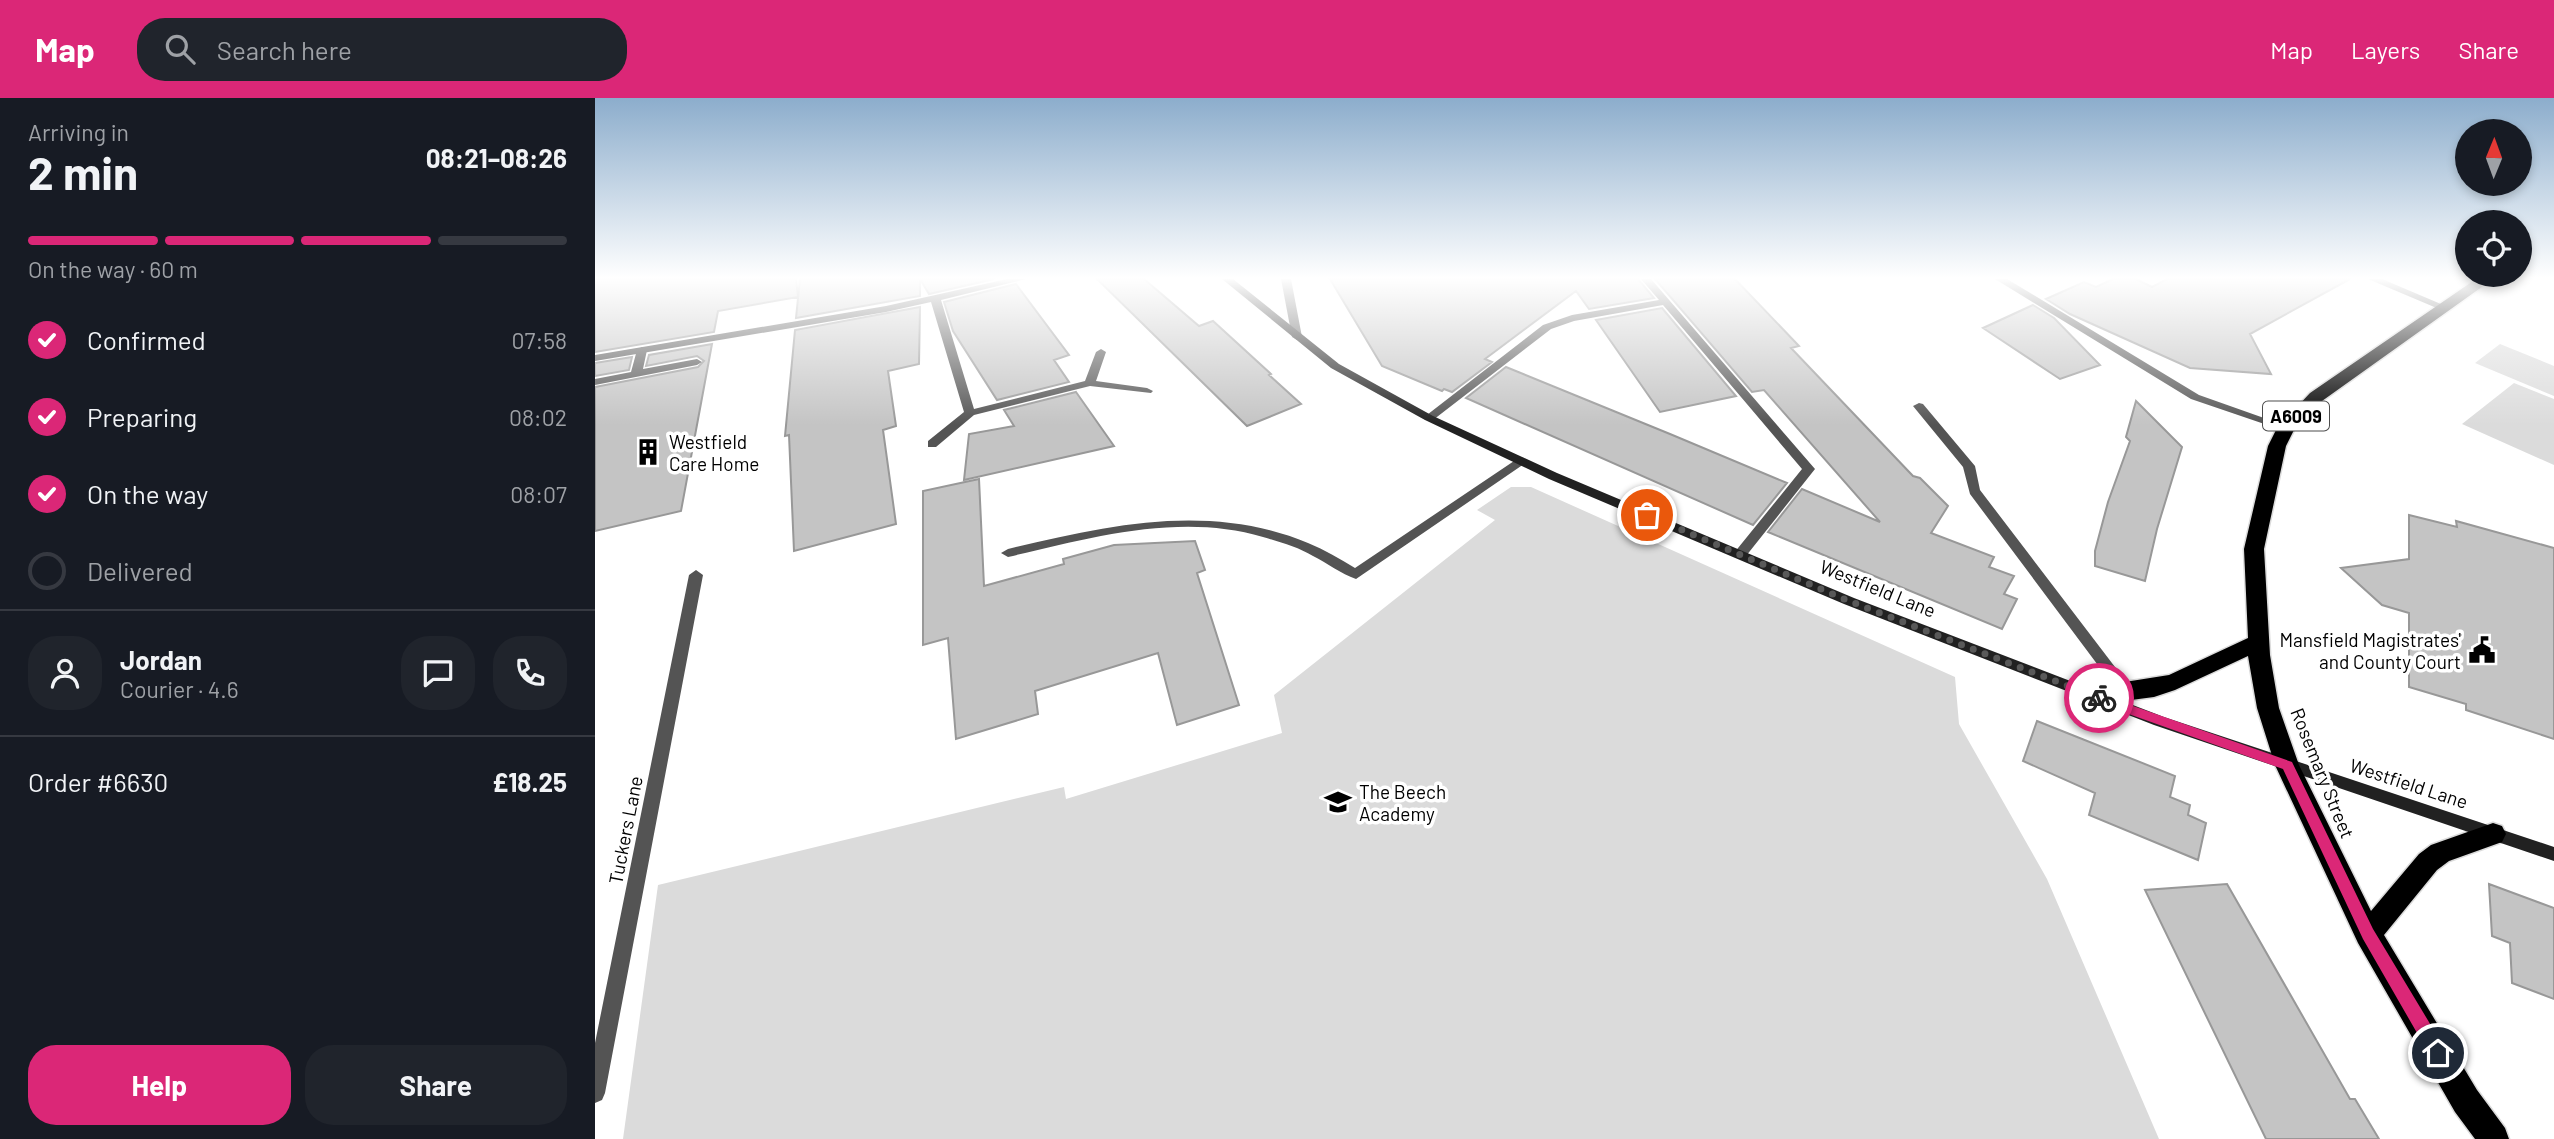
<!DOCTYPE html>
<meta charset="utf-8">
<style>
:root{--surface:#171b24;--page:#20242c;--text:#f1f3f6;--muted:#9ea1a6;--line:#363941;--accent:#db2777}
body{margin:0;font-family:Barlow,sans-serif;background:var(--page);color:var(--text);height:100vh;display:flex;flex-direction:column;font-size:26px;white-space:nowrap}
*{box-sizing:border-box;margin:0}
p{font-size:23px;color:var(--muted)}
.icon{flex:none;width:38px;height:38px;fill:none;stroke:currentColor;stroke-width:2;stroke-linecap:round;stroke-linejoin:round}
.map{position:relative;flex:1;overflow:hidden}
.details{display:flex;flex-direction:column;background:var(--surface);width:595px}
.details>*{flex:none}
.needle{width:46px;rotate:1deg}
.controls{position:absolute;left:1860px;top:21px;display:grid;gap:14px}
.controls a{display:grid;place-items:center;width:77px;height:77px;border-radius:50%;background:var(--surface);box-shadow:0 4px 10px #0003;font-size:35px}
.pin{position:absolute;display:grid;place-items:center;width:60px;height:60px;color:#fff;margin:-30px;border:4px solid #fff;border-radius:50%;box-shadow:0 2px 7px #0007}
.courier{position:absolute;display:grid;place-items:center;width:70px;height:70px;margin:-35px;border:5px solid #db2777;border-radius:50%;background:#fff;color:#222;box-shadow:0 2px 9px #0007}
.overview em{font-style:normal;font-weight:700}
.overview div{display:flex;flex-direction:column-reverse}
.overview{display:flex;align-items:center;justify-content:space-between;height:119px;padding:0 28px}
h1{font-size:46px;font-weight:700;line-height:52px}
.bar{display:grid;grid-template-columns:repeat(4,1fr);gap:10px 7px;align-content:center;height:84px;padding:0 28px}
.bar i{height:9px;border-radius:5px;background:var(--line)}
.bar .on{background:var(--accent)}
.bar p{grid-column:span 4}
.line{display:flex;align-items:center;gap:18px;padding:0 28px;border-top:2px solid var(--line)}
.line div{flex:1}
.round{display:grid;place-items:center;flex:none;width:74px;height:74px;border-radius:28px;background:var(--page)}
ol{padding:0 28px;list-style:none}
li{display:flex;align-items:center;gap:21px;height:77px}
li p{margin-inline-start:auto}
li .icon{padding:7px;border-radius:50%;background:var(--accent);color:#fff;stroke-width:4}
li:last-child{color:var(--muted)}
li i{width:38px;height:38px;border:4px solid var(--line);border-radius:50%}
.cta{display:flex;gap:14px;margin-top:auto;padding:14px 28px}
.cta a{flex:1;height:80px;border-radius:28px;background:var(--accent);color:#fff;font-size:28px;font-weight:700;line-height:80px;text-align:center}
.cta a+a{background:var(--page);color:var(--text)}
header{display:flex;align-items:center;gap:42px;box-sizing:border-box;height:98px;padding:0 35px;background:var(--accent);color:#fff}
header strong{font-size:33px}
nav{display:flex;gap:38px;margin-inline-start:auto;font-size:24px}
.search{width:490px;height:63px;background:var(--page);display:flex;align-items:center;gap:18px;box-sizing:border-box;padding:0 24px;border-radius:28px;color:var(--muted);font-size:26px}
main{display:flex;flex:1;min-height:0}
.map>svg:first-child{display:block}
</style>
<header>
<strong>Map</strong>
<div class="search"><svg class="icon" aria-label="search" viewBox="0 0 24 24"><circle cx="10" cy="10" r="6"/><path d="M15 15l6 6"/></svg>Search here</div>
<nav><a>Map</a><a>Layers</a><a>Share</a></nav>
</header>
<main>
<section class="details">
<div class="overview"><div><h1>2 min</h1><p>Arriving in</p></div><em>08:21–08:26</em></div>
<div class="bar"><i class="on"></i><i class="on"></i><i class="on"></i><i></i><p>On the way · 60 m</p></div>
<ol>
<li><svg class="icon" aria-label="check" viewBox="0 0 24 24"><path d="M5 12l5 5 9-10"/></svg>Confirmed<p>07:58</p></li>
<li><svg class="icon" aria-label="check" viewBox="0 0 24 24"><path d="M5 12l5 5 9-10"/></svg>Preparing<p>08:02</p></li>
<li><svg class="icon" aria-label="check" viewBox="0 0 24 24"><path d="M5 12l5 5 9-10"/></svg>On the way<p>08:07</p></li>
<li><i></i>Delivered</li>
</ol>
<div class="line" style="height:126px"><a class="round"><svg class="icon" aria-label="person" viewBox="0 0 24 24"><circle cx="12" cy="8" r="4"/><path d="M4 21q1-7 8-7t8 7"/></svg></a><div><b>Jordan</b><p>Courier · 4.6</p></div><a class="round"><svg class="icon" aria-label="chat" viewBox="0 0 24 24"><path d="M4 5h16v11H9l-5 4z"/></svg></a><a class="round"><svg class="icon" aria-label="phone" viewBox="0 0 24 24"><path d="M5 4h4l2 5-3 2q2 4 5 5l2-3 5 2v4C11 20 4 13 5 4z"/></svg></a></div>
<div class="line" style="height:91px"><div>Order #6630</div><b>£18.25</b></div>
<div class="cta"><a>Help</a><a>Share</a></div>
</section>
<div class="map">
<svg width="1959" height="1041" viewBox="0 0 1959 1041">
<rect width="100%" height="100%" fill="#fff"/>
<path fill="#dbdbdb" d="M1905 246 1959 268V298L1880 265Z
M1919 285 1959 301V367L1867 326Z
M916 389H936L1360 579 1364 626 1452 781 1564 1041H28L63 787 469 689 471 701 687 635 679 597 900 422 882 412Z"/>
<path fill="#c4c4c4" stroke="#989898" stroke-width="2" d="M0 181H201L203 199 123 213 119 234 0 254Z
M205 181H399L334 196 325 181V198L201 220Z
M502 181H549L604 228 618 223 676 276 674 277 706 306 652 328Z
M735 181H1043L1059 200 994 211 981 193 890 261 897 264 857 294 849 291 847 293 787 268Z
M1060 181H1140L1204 248 1196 250 1318 378 1325 380 1353 408 1336 435 1399 459 1394 469 1419 478 1409 496 1422 501 1407 531 1173 434 1207 391 1285 424 1169 292 1157 294Z
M1518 181H1541L1557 189 1572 181H1755L1655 236 1676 276 1595 270 1475 216 1451 201 1489 184 1501 189Z
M421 186 474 257 459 262 474 284 402 302 358 233 349 204Z
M1438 207 1459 220 1505 267 1465 281 1388 230Z
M325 209 324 266 293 273 301 328 288 332 301 426 199 453 194 337 190 338 200 232Z
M1067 210 1141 298 1065 314 1001 222Z
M117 246 86 413 0 433V289L103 269 109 263 102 258 51 268 54 257Z
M37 259 34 272 0 278V265Z
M911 269 1075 336 1192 385 1158 427 871 300Z
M481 294 519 348 369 382 374 336 419 328 409 312Z
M1541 303 1587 349 1562 431 1550 483 1500 468V453L1513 404 1535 343 1531 339Z
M384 381 389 488 469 466 468 461 519 447 600 443 610 472 602 475 644 607 582 627 563 555 440 593 443 616 361 641 353 540 328 547V393Z
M1814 417 1862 429 1861 423 1959 450V641L1871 612V606L1814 589V515L1787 507 1746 470 1814 461Z
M1442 623 1580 678 1575 699 1595 707 1593 717 1611 725 1603 762 1494 717 1500 695 1428 663Z
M1632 786 1755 1001H1760L1784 1041H1671L1550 792Z
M1894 786 1959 810V901L1917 885 1915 845 1897 838Z"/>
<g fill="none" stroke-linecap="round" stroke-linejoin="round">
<defs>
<path id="highway" d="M1881 181H1898L1727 303 1699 332 1691 348 1669 451 1675 557 1684 610 1704 667 1776 813 1824 756 1836 747 1898 725 1907 728 1911 736 1907 744 1854 763 1842 772 1789 837 1882 992 1910 1030 1914 1041H1880L1860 1014 1763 845 1680 667 1662 610 1653 558 1580 592 1559 599 1498 607 1490 604 1487 598 1490 592 1498 589 1574 577 1653 540 1649 451 1673 348 1682 330 1715 295Z"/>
</defs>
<use href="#highway" stroke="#dbdbdb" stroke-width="3"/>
<path fill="#545454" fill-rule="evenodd" d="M1773 181H1787L1853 209 1844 211Z
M47 249 52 252 48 271 102 261 107 264 102 267 0 287V281L36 274 42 252Z
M1324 305 1328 306 1380 368 1385 392 1536 590 1538 594 1536 598H1526L1375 396 1368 369 1318 308Z
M925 359 929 360 931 363 929 366 761 481C746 476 732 465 718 458 703 449 685 444 668 439 585 414 494 440 413 459L406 455 413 451C513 427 614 404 713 445 730 452 745 461 760 470Z"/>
<path fill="#545454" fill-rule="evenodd" d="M412 181H431L346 202 379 311 490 283 501 254 506 251 511 254 501 283 552 290 558 293 556 295 495 288 379 317 341 349H333V343L369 314 336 204 291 214 0 263V257L291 208Z
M686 181H696L707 239 706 241 702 242 697 239Z
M1046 181H1056L1220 371 1151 458H1141L1139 455 1207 371 1068 207 979 223 956 231 838 322 834 323 828 320 948 227 977 217 1064 202Z
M1400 181H1412L1604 297 1697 330 1695 332H1687L1596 301Z
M101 472 108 477 10 995 7 1002 0 1005V945L94 477Z"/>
<path fill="#212121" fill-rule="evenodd" d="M627 181H638L744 266 838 318 962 375 1259 500 1569 619 1959 749V763L1559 627 1249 506 954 381 830 322 736 270Z"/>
<use href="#highway" fill="#000" fill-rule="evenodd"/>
</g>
<linearGradient id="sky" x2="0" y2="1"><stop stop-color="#8cadcc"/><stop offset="0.55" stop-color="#fff"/><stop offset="1" stop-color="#fff" stop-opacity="0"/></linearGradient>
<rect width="1959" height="327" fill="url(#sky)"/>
<path fill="#db2777" d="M1504 596 1697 664 1778 831 1849 949 1851 955 1849 961 1843 963 1837 961 1768 841 1688 671 1500 604 1498 600Z"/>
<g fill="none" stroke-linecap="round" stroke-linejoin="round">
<path stroke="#595959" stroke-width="7" stroke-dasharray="0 12.6" d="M1052 417 1254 503 1504 600"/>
</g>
<defs>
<symbol id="building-bare" viewBox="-9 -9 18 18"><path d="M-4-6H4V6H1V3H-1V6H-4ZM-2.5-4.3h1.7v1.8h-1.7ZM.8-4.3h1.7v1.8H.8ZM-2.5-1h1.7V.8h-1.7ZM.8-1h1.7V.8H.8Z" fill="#000" stroke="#fff" stroke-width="2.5" paint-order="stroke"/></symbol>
<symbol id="civic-bare" viewBox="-9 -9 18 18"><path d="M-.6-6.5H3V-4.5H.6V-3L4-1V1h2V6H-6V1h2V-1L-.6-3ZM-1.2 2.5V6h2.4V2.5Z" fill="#000" stroke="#fff" stroke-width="2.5" paint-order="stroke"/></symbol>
<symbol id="school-bare" viewBox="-9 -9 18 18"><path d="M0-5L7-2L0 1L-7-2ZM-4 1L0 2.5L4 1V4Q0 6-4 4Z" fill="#000" stroke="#fff" stroke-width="2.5" paint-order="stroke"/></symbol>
</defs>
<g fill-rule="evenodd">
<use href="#building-bare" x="34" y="335" width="38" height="38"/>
<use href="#civic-bare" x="1868" y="533" width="38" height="38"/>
<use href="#school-bare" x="724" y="685" width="38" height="38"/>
</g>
<g text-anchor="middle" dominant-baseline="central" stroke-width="7" stroke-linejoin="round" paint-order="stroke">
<rect fill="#fff" stroke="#4c4c4c" stroke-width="2" x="1668" y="303.5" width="66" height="29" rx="5"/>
<g font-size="18" font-weight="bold" fill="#000">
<text x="1701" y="318">A6009</text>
</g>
<g font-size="19" fill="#000" stroke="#fff" text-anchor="start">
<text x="74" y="343">Westfield<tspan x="74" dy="22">Care Home</tspan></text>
<text x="1866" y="541" text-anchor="end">Mansfield Magistrates'<tspan x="1866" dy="22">and County Court</tspan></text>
<text x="764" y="693">The Beech<tspan x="764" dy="22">Academy</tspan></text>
</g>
<g font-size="19" fill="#000" stroke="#fff">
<text transform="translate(1283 490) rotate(22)">Westfield Lane</text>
<text transform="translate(1728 675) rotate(68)">Rosemary Street</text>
<text transform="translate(1814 685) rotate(18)">Westfield Lane</text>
<text transform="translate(30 732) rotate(-79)">Tuckers Lane</text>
</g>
</g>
</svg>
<div class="controls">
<a><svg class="needle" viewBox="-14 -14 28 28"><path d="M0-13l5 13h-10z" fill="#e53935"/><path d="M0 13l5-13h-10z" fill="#9ea1a6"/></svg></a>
<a><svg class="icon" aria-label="locate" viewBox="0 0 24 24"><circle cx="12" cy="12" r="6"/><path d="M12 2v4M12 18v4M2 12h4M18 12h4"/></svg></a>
</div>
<div class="pin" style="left:1052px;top:417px;background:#ea580c"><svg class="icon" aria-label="bag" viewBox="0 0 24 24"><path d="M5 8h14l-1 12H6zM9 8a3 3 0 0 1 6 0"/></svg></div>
<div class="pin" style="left:1843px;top:955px;background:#1f2937"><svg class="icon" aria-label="home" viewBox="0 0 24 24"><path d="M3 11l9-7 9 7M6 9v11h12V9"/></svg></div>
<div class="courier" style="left:1504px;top:600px"><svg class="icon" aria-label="bike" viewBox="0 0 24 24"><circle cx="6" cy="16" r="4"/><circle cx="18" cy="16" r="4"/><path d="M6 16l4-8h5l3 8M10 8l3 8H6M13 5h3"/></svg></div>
</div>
</main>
